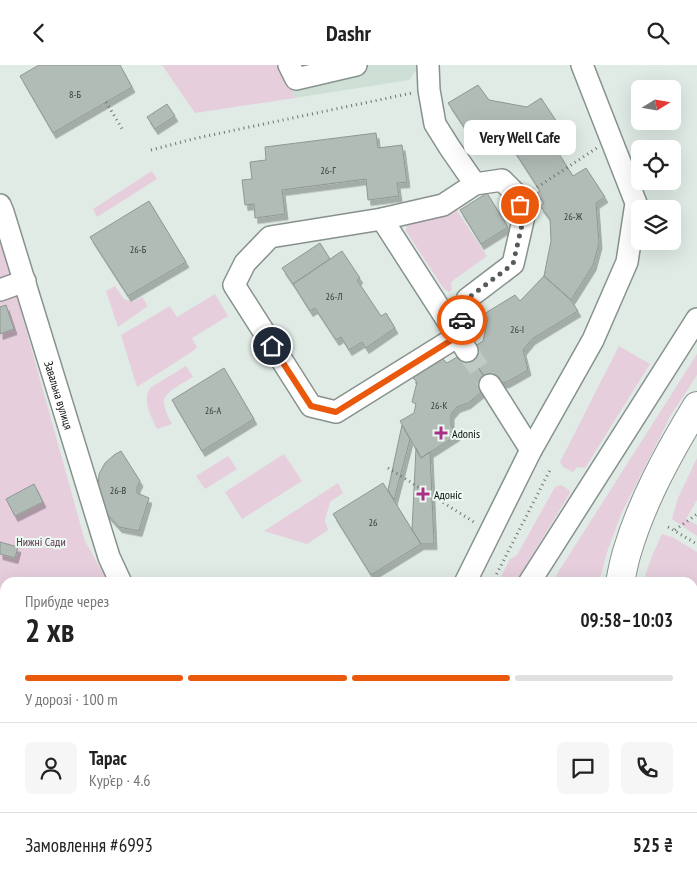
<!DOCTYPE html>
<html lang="uk">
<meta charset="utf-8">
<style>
:root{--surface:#fff;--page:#f6f6f6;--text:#222;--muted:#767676;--line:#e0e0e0;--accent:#ea580c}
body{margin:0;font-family:"PT Sans Narrow",sans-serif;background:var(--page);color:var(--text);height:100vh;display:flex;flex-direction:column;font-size:19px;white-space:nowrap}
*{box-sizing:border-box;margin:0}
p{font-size:16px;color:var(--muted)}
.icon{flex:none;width:28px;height:28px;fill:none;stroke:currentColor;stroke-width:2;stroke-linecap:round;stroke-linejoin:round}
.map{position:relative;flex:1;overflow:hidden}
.sheet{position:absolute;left:0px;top:512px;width:698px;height:311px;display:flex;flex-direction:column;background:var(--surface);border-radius:15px 15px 0 0;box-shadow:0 5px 20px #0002}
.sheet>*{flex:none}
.needle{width:32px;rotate:79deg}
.fabs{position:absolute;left:631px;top:15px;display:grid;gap:10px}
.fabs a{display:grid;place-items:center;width:50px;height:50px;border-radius:8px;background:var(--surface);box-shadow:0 5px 20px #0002;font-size:25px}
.pin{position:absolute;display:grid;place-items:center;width:42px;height:42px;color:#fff;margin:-21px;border:2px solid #fff;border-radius:50%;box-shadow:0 1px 5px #0007}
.courier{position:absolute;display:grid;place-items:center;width:50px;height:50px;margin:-25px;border:4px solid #ea580c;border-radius:50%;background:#fff;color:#222;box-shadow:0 1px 6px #0007}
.bubble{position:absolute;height:35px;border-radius:8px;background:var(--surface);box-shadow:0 5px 20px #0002;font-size:16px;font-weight:700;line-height:35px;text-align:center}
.summary em{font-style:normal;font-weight:700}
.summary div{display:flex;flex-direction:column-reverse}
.summary{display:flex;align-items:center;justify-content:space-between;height:85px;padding:0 25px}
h1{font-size:32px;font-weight:700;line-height:38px}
.bar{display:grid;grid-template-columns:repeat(4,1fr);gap:8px 5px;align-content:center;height:60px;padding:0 25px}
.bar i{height:6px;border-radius:4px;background:var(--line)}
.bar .selected{background:var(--accent)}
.bar p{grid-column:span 4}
.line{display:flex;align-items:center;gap:12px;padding:0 25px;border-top:1px solid var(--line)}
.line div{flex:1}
.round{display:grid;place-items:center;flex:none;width:52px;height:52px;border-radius:8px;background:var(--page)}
header{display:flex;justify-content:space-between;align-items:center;height:65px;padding:0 25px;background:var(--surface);font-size:22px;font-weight:700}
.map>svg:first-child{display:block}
</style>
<header><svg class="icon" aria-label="back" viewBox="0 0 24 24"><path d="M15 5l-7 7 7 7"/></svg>Dashr<svg class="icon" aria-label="search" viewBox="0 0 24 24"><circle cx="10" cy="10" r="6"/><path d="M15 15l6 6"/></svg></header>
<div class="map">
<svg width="697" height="823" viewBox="0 0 697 823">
<defs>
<filter id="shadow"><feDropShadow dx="3" dy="5.5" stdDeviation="0" flood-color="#0004"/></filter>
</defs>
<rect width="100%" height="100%" fill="#e0ebe5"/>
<path fill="#cee0d6" d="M280 0H420L409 15 295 33Z"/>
<path fill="#e6cedd" d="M162 0H280L295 33 195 48Z
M152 106 157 114 97 152 93 144Z
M452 143 456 144 487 191 451 217 452 225 449 227 444 224 406 166 407 159 412 154Z
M0 171 85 476 108 517 5 518V819H366L367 823H0Z
M115 221 124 234 133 237 142 232 148 241 118 262 106 226Z
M215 229 228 251 192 273 197 282 193 286 137 322 121 270 170 241 177 252Z
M619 281 650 299 585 403 577 402 573 407 563 402 560 397Z
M697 289V310L671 350 622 447 608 484 599 517H552Z
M186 301 193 312C184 318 162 327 164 339 165 346 169 353 172 359L157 364C151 350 142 337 150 323Z
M284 389 302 416 242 454 225 427Z
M228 391 237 404 205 424 196 411Z
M697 393V435L686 454 697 460V471L672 454 678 433Z
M338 418 343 428 330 437 325 455 328 465 307 479 264 466Z
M561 420 569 425 570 428 516 517H498L510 494 517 490 555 422Z
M662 469 672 472 697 487V600L693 599 692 518 643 517 652 491Z"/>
<path fill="#b2bcb6" stroke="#8e9892" filter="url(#shadow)" d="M39 0H120L132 22 53 68 20 11Z
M478 20 489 35 527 42 541 33 559 60 547 70 517 90 509 79 466 65 448 38Z
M167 39 175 51 155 64 147 52Z
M376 68 378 83 402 80 407 117 397 118 399 131 368 135 366 114 282 125 285 149 255 153 254 139 245 140 242 115 252 114 250 97 266 95 265 82Z
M547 70 573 111 586 103 605 132 596 138 599 178 593 200 571 235 544 211 551 176 550 154 540 141 544 138 537 128 540 126 517 90Z
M487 128 508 162 481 179 460 145Z
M149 136 186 197 128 231 90 172Z
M320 178 330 194 293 219 282 203Z
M342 186 360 213 357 215 381 251 386 248 395 263 366 283 362 277 349 285 341 272 336 275 315 243 310 246 293 219Z
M544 211 570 234 578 246 532 274 523 285 528 305 507 317 490 320 467 286 483 276 488 253 484 249 515 230 520 236Z
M6 240 14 264 0 269V242Z
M467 286 490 320 468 338 457 342 451 349V360L457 370 421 393 400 356 414 348 416 339 412 337 417 317 412 312 442 293 447 298Z
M224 303 254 354 202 386 172 335Z
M402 360 410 374 394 435 388 425Z
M416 383 421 393 430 387 434 479H421L412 465Z
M121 386 140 416 137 422V428L149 433 139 466 119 462 107 449 98 423 99 409 105 398 114 390Z
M383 418 421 479 371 510 333 449Z
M34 419 43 437 15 451 6 434Z
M0 477 18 482 15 493 0 489Z
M3 768 5 769 4 794 0 791V774Z
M77 819H109L107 823H76Z
M155 819H206L205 823H161L155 821Z
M375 819H400V821L391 823H376Z"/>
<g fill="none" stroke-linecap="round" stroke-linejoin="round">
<path stroke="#c0cac4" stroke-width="21" stroke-dasharray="21 11" stroke-linecap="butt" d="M467 286 490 320"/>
<defs>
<g id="minor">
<path d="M289 0 296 14 356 0"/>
<path d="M428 0 429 25 435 59 450 83 475 119"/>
<path d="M502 115 516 129 524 151 513 199 467 234 458 271 336 347 311 341 234 220 245 198 270 172 382 154 443 140 475 119Z"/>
<path id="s1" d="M0 140 3 147 109 492 121 518"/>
<path d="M382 154 467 286"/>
<path d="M0 225 25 216"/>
<path d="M490 320 531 385"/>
<path d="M465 518 531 385 593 275 627 197 636 138 582 0"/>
<path d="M529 518 697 254"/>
<path d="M692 703 697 701"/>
<path d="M0 758 5 759"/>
<path d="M692 795 697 797"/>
<path d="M449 819 450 823"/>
<path d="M145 823 146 819"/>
</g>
<path id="major" d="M620 518C622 507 624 497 627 487 642 436 669 387 697 341
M692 620H697"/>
</defs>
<use href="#minor" stroke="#88928c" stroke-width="24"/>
<use href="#major" stroke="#88928c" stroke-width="30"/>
<path stroke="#6b736f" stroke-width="3" stroke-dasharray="1 4" stroke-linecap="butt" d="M106 37 124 67
M151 85 197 73 412 28
M533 125 597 83
M388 403 474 457
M668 462 697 479
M675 465 697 449
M492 518 550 405
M692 578 697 575
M692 748 697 746
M588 823V819"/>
<use href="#minor" stroke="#fff" stroke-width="21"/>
<use href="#major" stroke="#fff" stroke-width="28"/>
</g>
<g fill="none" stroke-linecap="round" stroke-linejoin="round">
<path stroke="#555b58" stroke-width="5" stroke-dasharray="0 9" d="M462 255 467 234 513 199 524 151 520 140"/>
<path stroke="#ea580c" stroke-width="6" d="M272 281 311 341 336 347 458 271 462 255"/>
</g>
<g fill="#a83187" stroke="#edf8f2" stroke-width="2">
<path d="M438.5 360.5h5v5h5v5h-5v5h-5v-5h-5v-5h5z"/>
<path d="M420.5 421.5h5v5h5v5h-5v5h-5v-5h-5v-5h5z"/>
</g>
<g text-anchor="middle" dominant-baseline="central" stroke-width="4" stroke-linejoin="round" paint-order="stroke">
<g font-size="10" fill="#343a36">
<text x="75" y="29">8-Б</text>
<text x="328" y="105">26-Г</text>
<text x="573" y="151">26-Ж</text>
<text x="138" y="184">26-Б</text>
<text x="334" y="231">26-Л</text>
<text x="517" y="264">26-І</text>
<text x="439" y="340">26-К</text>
<text x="213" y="345">26-А</text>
<text x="118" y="425">26-В</text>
<text x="373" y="457">26</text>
</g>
<g font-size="12" fill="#0a0e0c" stroke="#edf8f2">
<text stroke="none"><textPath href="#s1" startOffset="199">Завальна вулиця</textPath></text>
</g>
<g font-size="12" fill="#0a0e0c" stroke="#edf8f2" text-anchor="start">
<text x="452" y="368">Adonis</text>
<text x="434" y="429">Адоніс</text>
</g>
<g font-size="12" fill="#5e3550" stroke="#edf8f2">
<text x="41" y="476">Нижні Сади</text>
</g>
</g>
</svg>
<div class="fabs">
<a><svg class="needle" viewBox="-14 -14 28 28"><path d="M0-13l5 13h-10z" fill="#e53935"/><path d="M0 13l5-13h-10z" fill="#767676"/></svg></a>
<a><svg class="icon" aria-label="locate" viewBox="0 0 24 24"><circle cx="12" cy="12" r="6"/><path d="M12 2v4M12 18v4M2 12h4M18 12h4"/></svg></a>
<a><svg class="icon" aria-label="layers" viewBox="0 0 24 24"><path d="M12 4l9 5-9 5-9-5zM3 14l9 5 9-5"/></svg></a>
</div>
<div class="pin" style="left:520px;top:140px;background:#ea580c"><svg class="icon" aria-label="bag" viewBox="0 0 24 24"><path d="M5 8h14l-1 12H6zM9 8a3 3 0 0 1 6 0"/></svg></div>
<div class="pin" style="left:272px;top:281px;background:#1f2937"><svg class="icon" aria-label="home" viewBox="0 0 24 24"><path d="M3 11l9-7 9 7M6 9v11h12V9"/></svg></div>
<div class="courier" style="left:462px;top:255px"><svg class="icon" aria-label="car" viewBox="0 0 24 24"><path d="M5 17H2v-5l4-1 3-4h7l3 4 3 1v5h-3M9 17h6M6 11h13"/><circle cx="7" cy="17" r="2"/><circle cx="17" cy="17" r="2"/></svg></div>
<div class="bubble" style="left:464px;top:55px;width:112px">Very Well Cafe</div>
<section class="sheet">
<div class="summary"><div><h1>2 хв</h1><p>Прибуде через</p></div><em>09:58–10:03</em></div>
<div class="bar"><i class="selected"></i><i class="selected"></i><i class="selected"></i><i></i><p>У дорозі · 100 m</p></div>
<div class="line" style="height:90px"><a class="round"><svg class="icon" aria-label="person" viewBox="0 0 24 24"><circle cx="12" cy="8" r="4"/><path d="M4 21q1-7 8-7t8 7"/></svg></a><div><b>Тарас</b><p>Кур’єр · 4.6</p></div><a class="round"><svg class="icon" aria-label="chat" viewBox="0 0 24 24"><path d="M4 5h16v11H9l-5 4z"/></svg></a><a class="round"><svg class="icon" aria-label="phone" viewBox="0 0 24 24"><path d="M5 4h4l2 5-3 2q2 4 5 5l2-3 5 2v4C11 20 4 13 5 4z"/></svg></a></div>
<div class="line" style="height:65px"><div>Замовлення #6993</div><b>525 ₴</b></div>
</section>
</div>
